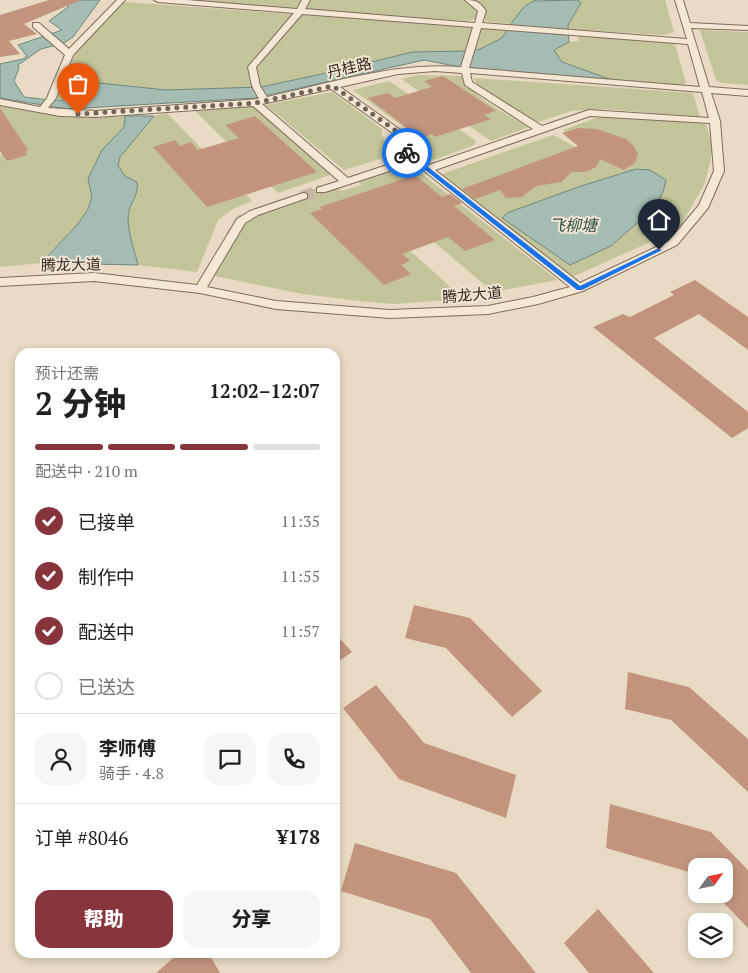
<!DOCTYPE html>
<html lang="zh">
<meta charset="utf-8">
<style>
:root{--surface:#fff;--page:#f6f6f6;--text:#202124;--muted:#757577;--line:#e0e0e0;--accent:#88343c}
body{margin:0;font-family:"PT Serif","Noto Sans SC",serif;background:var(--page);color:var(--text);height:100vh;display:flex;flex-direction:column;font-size:19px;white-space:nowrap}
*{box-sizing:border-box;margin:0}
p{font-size:16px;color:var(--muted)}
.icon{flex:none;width:28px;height:28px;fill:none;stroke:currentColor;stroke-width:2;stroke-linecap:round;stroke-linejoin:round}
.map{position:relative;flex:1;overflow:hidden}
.details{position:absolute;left:15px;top:348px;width:325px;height:610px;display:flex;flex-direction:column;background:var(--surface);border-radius:15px;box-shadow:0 2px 8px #0003}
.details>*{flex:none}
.needle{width:32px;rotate:57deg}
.controls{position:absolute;left:688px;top:858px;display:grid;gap:10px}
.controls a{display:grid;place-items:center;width:45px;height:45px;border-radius:10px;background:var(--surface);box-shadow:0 2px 8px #0003;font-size:25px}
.pin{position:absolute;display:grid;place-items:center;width:42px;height:42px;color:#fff;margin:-51px -21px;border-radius:50% 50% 50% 0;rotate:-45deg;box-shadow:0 0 5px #0007}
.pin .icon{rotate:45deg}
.courier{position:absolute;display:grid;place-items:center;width:50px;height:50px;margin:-25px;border:4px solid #1a73e8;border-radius:50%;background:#fff;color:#222;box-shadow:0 1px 6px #0007}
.summary em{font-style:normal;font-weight:800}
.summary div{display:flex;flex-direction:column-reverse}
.summary{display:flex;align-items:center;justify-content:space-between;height:85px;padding:0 20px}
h1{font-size:32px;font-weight:800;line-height:38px}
.bar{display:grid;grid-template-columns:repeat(4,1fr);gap:8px 5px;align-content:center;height:60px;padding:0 20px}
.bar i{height:6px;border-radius:4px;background:var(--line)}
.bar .on{background:var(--accent)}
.bar p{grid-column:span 4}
.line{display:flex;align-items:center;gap:12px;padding:0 20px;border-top:1px solid var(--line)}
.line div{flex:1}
.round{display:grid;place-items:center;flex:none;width:52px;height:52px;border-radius:15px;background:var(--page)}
ol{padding:0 20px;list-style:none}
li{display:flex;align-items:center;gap:15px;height:55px}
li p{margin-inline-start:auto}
li .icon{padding:5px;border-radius:50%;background:var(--accent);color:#fff;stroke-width:4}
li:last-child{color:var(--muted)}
li i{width:28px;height:28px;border:2px solid var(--line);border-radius:50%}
.button{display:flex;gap:10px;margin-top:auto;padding:10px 20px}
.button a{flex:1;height:58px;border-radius:15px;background:var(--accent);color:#fff;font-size:20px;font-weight:800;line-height:58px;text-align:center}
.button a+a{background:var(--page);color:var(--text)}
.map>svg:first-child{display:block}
</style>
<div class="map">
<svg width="748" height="973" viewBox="0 0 748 973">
<rect width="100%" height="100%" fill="#e8dac3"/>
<path fill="#c3c499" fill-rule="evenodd" d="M185 0H302L299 5 293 9Z
M311 0H465L478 9 476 19 466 21 306 10Z
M474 0H539L533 1 510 24 485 21V10Z
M578 0H665L674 32 664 35 568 29V25L581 3Z
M125 2 507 30 502 38 480 49 462 52H412L336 71 261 87 166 90 99 83C92 86 92 87 87 92 80 100 66 99 56 99L77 49Z
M700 30 748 32V85L722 83 716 80Z
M576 34 669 42 675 45 686 83 682 85C647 83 593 84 563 63 559 60 557 54 554 50L569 42 579 41Z
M418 75 464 76C471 98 509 115 529 127L491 141 401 79Z
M474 78 693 93 700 117 605 109 571 111 535 123C521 114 477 92 474 78Z
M389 81 476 141 474 145 434 160 417 147 408 130 353 90Z
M332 92 382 129V136L396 154 344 170 266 105Z
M0 105C42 115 82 119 125 116L124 127 102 150 88 179 92 197 88 209 78 224 41 263 0 267V156L2 155 0 151Z
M253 106 333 174 278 193 195 111Z
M167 113 252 201 233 209 218 220 197 272 138 265C134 249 128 233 128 217 128 205 140 194 137 182L125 176 118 167 120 157 154 116Z
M618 116 706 124 713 149 705 183 679 229 570 278 442 174 553 135 579 149 587 146 563 130 596 118ZM636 169 654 208 632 226 507 213 581 186Z
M403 159 557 280 493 292 420 230 397 239 464 299 394 304 359 301 303 294 210 275 228 231 237 216 332 183 341 191 362 185 352 176Z"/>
<path fill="#a5bcb3" stroke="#6d887f" d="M64 0H100L73 37 64 43 41 49 18 65 19 68 14 81 24 97C42 99 69 104 84 95 90 91 92 86 99 83L166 90 261 87 336 71 412 52 471 51 480 49 502 38 513 21 524 7 533 1 578 0 581 3 568 25 569 42 554 50 562 62 612 80 460 67 424 60 255 98 67 109 0 98V64L23 59 27 56 18 45 62 30 49 21 68 7V3Z
M125 116H154L120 157 118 166 125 176 137 182C140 194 128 205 128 217 128 233 134 249 138 265L41 263 78 224 88 209 92 197 88 179 102 150 124 127Z
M636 169 650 170 666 180 663 192 654 208 611 246 570 265 502 218 507 213 581 186Z"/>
<path fill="#c2947e" d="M49 0H81L24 24 37 34 9 41 20 54 0 57V15Z
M443 76 496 111 484 115 491 119 435 137 432 134 420 138 368 98 388 93 395 98 432 87 424 81Z
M0 108 28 150 25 151 27 155 7 161 0 151Z
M255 116 317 172 207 207 153 147 175 140 180 146 191 142 198 150 239 138 225 125Z
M579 128 597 129 626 139 634 146 638 154 635 163 624 170 600 159 596 167 586 172H571L562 182 536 186 522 197 506 198 500 190 475 199 462 189 578 146 562 133Z
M415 175 442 197 450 194 462 203 454 206 495 240 465 251 448 237 402 254 410 261 401 265 411 274 384 285 310 213 322 209 320 207Z
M695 280 748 317V350L699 314 654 338 748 412V428L732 438 593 327 623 314 630 317 674 295 670 292Z
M414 605 470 618 542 691 512 717 446 648 405 638Z
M335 633 352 652 335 664Z
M628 672 689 687 748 739V792L671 720 625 709Z
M376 685 424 743 516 775 506 818 399 779 343 708Z
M610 804 711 832 748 870V928L715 894H724V866H696V874L606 848Z
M355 843 456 873 536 973H471L430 919 341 891Z
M598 909 654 973H589L564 943Z
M180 952H208L220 973H156Z"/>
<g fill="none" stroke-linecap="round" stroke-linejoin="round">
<path stroke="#c4b6a2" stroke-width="11" stroke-dasharray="11 5.5" stroke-linecap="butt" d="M303 196 321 190"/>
<defs>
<path id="minor" d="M117 0H125L73 55 56 98 48 108 96 111 259 99 252 86 248 67 294 13 158 2 154 0H187L297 9 302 0H310L305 9 475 23 478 11 465 0C476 0 480 2 486 11L482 23 687 39 675 0H683L690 23 748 26V30L691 28 709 87 748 90V96L711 93 720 121 724 171 708 208 677 245 583 291 538 304 488 314 390 318 276 309 200 293 94 281 0 286V278L94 273 197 285 237 219 250 211 303 193 307 194V198L258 215 245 223 207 287 276 301 390 310 488 306 533 297 570 287 414 163 325 192H317V188L339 181 253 106 96 117 60 116 0 105V99L40 107 47 98 65 55 33 27V23H39L69 49ZM302 14 473 27 461 67C395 62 331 83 267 97L260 86 256 67ZM481 28 688 44 700 87 469 68ZM435 71 462 73 465 85 533 129 429 165 407 148 402 131 340 87 398 74ZM470 73 702 92 709 118 589 110 542 126 472 82ZM331 89 394 134 397 149 408 158 348 178 262 104ZM590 116 710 123 714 171 699 205 669 241 580 283 435 170Z"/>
</defs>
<use href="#minor" stroke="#806c5c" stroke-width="2"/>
<use href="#minor" fill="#f4e8d5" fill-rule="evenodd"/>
</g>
<path fill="#1a73e8" d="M405 152H409L580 286 657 249 662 250 582 290H577L405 154Z"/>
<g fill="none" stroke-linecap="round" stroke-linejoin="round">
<path stroke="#726558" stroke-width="5" stroke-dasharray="0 9" d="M78 114 255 103 333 86 399 133 402 149 407 153"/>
</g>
<g text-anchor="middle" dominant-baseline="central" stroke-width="4" stroke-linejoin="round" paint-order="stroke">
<g font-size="15" fill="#32261f" stroke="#f0e5d2">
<text transform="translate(349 67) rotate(-13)">丹桂路</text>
<text transform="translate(71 264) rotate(-1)">腾龙大道</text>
<text transform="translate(472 294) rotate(-5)">腾龙大道</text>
</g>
<g font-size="16" font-style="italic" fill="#30504b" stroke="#f0e5d2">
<text x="573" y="225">飞柳塘</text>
</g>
</g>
</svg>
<div class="controls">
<a><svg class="needle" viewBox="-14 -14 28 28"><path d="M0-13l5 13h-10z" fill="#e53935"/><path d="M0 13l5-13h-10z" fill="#757577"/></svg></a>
<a><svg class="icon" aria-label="layers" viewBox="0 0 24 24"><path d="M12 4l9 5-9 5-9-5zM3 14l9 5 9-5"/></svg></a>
</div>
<div class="pin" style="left:78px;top:114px;background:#ea580c"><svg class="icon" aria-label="bag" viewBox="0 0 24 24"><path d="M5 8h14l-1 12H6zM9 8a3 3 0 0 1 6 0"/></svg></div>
<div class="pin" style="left:659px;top:250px;background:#1f2937"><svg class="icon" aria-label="home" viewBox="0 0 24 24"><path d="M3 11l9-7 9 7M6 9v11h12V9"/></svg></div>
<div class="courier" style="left:407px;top:153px"><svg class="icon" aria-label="bike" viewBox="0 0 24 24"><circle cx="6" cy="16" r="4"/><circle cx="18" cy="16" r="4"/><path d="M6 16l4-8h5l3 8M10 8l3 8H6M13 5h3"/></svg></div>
<section class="details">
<div class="summary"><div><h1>2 分钟</h1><p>预计还需</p></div><em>12:02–12:07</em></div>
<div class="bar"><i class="on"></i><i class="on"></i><i class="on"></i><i></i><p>配送中 · 210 m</p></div>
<ol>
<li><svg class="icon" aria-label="check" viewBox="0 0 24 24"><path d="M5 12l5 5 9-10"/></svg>已接单<p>11:35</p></li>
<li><svg class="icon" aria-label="check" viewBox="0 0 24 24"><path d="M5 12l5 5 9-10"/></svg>制作中<p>11:55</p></li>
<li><svg class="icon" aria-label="check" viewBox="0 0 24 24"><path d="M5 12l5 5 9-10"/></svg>配送中<p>11:57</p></li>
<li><i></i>已送达</li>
</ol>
<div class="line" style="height:90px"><a class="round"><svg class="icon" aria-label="person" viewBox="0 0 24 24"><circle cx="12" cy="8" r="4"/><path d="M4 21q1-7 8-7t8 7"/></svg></a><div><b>李师傅</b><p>骑手 · 4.8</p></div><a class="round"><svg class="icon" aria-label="chat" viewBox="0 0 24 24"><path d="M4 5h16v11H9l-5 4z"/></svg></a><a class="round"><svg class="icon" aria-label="phone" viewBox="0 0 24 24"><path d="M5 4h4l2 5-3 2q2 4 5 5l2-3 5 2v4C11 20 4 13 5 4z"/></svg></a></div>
<div class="line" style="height:65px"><div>订单 #8046</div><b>¥178</b></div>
<div class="button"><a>帮助</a><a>分享</a></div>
</section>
</div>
